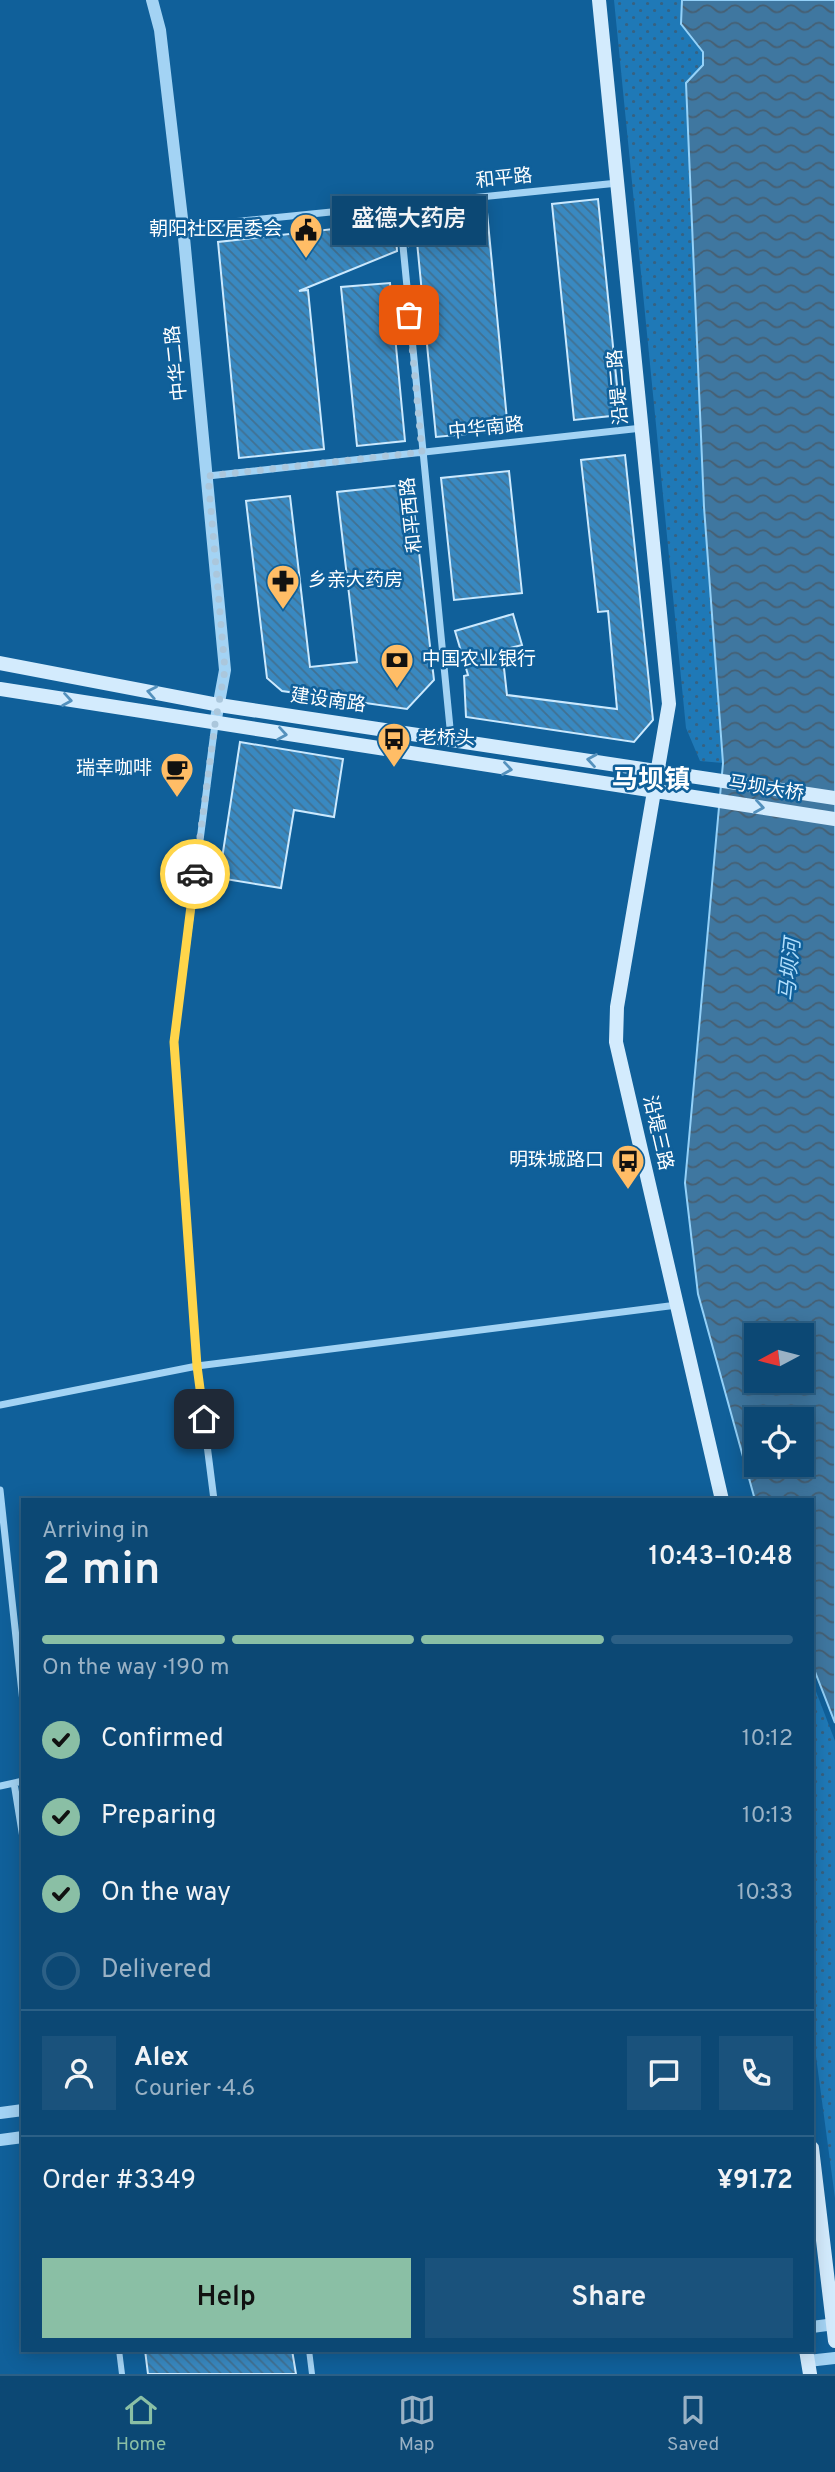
<!DOCTYPE html>
<meta charset="utf-8">
<style>
:root{--surface:#0c4874;--page:#1a527c;--text:#f1f3f6;--muted:#9ab2c5;--line:#2c6086;--accent:#8abfa5}
body{margin:0;font-family:Overpass,"Noto Sans SC",sans-serif;background:var(--page);color:var(--text);height:100vh;display:flex;flex-direction:column;font-size:26px;white-space:nowrap}
*{box-sizing:border-box;margin:0}
p{font-size:23px;color:var(--muted)}
.icon{flex:none;width:38px;height:38px;fill:none;stroke:currentColor;stroke-width:2;stroke-linecap:round;stroke-linejoin:round}
.map{position:relative;flex:1;overflow:hidden}
.details{position:absolute;left:21px;top:1498px;width:793px;height:854px;display:flex;flex-direction:column;background:var(--surface);border-radius:0px;box-shadow:0 4px 18px #0003,0 0 0 2px var(--line)}
.details>*{flex:none}
.needle{width:46px;rotate:263deg}
.controls{position:absolute;left:744px;top:1323px;display:grid;gap:14px}
.controls a{display:grid;place-items:center;width:70px;height:70px;border-radius:0px;background:var(--surface);box-shadow:0 4px 18px #0003,0 0 0 2px var(--line);font-size:35px}
.pin{position:absolute;display:grid;place-items:center;width:60px;height:60px;color:#fff;margin:-30px;border-radius:14px;box-shadow:0 4px 10px #0006}
.courier{position:absolute;display:grid;place-items:center;width:70px;height:70px;margin:-35px;border:5px solid #ffd54a;border-radius:50%;background:#fff;color:#222;box-shadow:0 2px 9px #0007}
.bubble{position:absolute;height:49px;border-radius:0px;background:var(--surface);box-shadow:0 4px 18px #0003,0 0 0 2px var(--line);font-size:23px;font-weight:600;line-height:49px;text-align:center}
.summary em{font-style:normal;font-weight:600}
.summary div{display:flex;flex-direction:column-reverse}
.summary{display:flex;align-items:center;justify-content:space-between;height:119px;padding:0 21px}
h1{font-size:46px;font-weight:600;line-height:52px}
.bar{display:grid;grid-template-columns:repeat(4,1fr);gap:10px 7px;align-content:center;height:84px;padding:0 21px}
.bar i{height:9px;border-radius:5px;background:var(--line)}
.bar .active{background:var(--accent)}
.bar p{grid-column:span 4}
.line{display:flex;align-items:center;gap:18px;padding:0 21px;border-top:2px solid var(--line)}
.line div{flex:1}
.round{display:grid;place-items:center;flex:none;width:74px;height:74px;border-radius:0px;background:var(--page)}
ol{padding:0 21px;list-style:none}
li{display:flex;align-items:center;gap:21px;height:77px}
li p{margin-inline-start:auto}
li .icon{padding:7px;border-radius:50%;background:var(--accent);color:#111;stroke-width:4}
li:last-child{color:var(--muted)}
li i{width:38px;height:38px;border:4px solid var(--line);border-radius:50%}
.button{display:flex;gap:14px;margin-top:auto;padding:14px 21px}
.button a{flex:1;height:80px;border-radius:0px;background:var(--accent);color:#111;font-size:28px;font-weight:600;line-height:80px;text-align:center}
.button a+a{background:var(--page);color:var(--text)}
.menu{display:flex;justify-content:space-around;align-items:center;height:98px;border-top:2px solid var(--line);background:var(--surface);font-size:19px;color:var(--muted)}
.menu a{display:grid;justify-items:center;gap:4px}
.menu .active{color:var(--accent)}
.map>svg:first-child{display:block}
</style>
<div class="map">
<svg width="835" height="2374" viewBox="0 0 835 2374">
<defs>
<pattern id="park-dots" width="8" height="8" patternUnits="userSpaceOnUse" patternTransform="scale(1.75)"><rect width="8" height="8" fill="#1f79b7"/><path d="M2 2h.1M6 6h.1" fill="none" stroke="#366282" stroke-width="1.8" stroke-linecap="round"/></pattern>
<pattern id="water-waves" width="16" height="10" patternUnits="userSpaceOnUse" patternTransform="scale(1.75)"><rect width="16" height="10" fill="#3f77a0"/><path d="M0 5q4-4 8 0t8 0" fill="none" stroke="#465f72"/></pattern>
<pattern id="building-back-hatch" width="6" height="6" patternUnits="userSpaceOnUse" patternTransform="scale(1.75)"><rect width="6" height="6" fill="#3989c1"/><path d="M-1 5l2 2M0 0l6 6M5-1l2 2" fill="none" stroke="#417192"/></pattern>
</defs>
<rect width="100%" height="100%" fill="#10609a"/>
<path fill="url(#park-dots)" d="M614 0H682L681 24 703 52V65L686 83 704 507 723 763 700 761 686 728Z
M812 1681 835 1741V2198L812 2027Z"/>
<path fill="url(#water-waves)" stroke="#94d1f8" stroke-width="2" fill-rule="evenodd" d="M682 0H835V1723L812 1664V1500H755L698 1294 685 1183 723 763 704 507 686 83 703 65V52L681 24ZM756 1335H802V1381H756ZM756 1419H802V1465H756Z"/>
<path fill="url(#building-back-hatch)" stroke="#cbe9fe" stroke-width="2" d="M598 199 620 415 574 420 552 204Z
M487 212 508 430 436 437 417 242 409 246 407 221Z
M395 222 397 251 299 291 308 290 324 449 239 458 218 242Z
M390 283 405 441 357 446 341 287Z
M625 455 653 720 634 742 466 717 464 676 468 675 455 631 513 614 522 645 502 650 507 695 617 709 608 611 598 612 581 460Z
M509 471 522 593 454 600 441 478Z
M411 484 434 680 407 709 282 691 267 678 246 501 290 496 310 667 357 662 337 492Z
M240 742 343 759 334 817 294 810 281 888 219 878Z
M145 2350H292L296 2374H148Z"/>
<g fill="none" stroke-linecap="round" stroke-linejoin="round">
<path stroke="#a3d3f4" stroke-width="6" d="M119 2350 122 2374
M309 2350 312 2374"/>
<path stroke="#a3d3f4" stroke-width="7" d="M399 205 451 738
M183 227 618 183
M208 476 642 428
M0 1405 197 1366 677 1305
M0 1490 23 1702
M214 1500 197 1366 174 1042 215 724
M14 1783 23 1838
M0 1786 23 1781"/>
<path stroke="#a3d3f4" stroke-width="12" d="M152 0 160 30 183 227 225 670 215 724
M0 2113 23 2110
M0 2140 23 2137
M812 2327 835 2324
M808 2361 835 2358"/>
<path stroke="#d3ebfd" stroke-width="14" d="M599 0 669 704 617 1007 616 1042 722 1500
M0 663 219 705 835 798
M0 689 835 819
M812 2148 835 2341
M806 2350 810 2374"/>
</g>
<defs><path id="oneway-chevron" d="M-2-3.5L2.5 0L-2 3.5" fill="none" stroke-width="1.6" stroke-linecap="round" stroke-linejoin="round" transform="scale(1.75)"/></defs>
<g stroke="#5491bd">
<use href="#oneway-chevron" transform="translate(152 692) rotate(-169)"/>
<use href="#oneway-chevron" transform="translate(67 700) rotate(9)"/>
<use href="#oneway-chevron" transform="translate(282 734) rotate(9)"/>
<use href="#oneway-chevron" transform="translate(592 760) rotate(-171)"/>
<use href="#oneway-chevron" transform="translate(507 769) rotate(9)"/>
<use href="#oneway-chevron" transform="translate(759 807) rotate(9)"/>
</g>
<g fill="none" stroke-linecap="round" stroke-linejoin="round">
<path stroke="#abc7dc" stroke-width="7" stroke-dasharray="0 12.6" d="M195 874 215 724 225 670 208 476 422 452 409 315"/>
<path stroke="#ffd54a" stroke-width="9" d="M195 874 174 1042 197 1366 204 1419"/>
</g>
<defs>
<symbol id="civic-pin" viewBox="-11 -11 22 30"><path d="M0 17L-7.5 6A9.5 9.5 0 1 1 7.5 6Z" fill="#ffbd66" stroke="#10609a"/><path d="M-.6-6.5H3V-4.5H.6V-3L4-1V1h2V6H-6V1h2V-1L-.6-3ZM-1.2 2.5V6h2.4V2.5Z" fill="#111"/></symbol>
<symbol id="pharmacy-pin" viewBox="-11 -11 22 30"><path d="M0 17L-7.5 6A9.5 9.5 0 1 1 7.5 6Z" fill="#ffbd66" stroke="#10609a"/><path d="M-2-6h4v4h4v4h-4v4h-4v-4h-4v-4h4Z" fill="#111"/></symbol>
<symbol id="bank-pin" viewBox="-11 -11 22 30"><path d="M0 17L-7.5 6A9.5 9.5 0 1 1 7.5 6Z" fill="#ffbd66" stroke="#10609a"/><path d="M-6-4H6V4H-6ZM0-2.3a2.3 2.3 0 1 0 0 4.6a2.3 2.3 0 1 0 0-4.6Z" fill="#111"/></symbol>
<symbol id="bus-pin" viewBox="-11 -11 22 30"><path d="M0 17L-7.5 6A9.5 9.5 0 1 1 7.5 6Z" fill="#ffbd66" stroke="#10609a"/><path d="M-5-6H5V4H4V6H2V4H-2V6H-4V4H-5ZM-3.5-4V0h7V-4ZM-3.5 1.2v1.5H-2V1.2ZM2 1.2v1.5H3.5V1.2Z" fill="#111"/></symbol>
<symbol id="cafe-pin" viewBox="-11 -11 22 30"><path d="M0 17L-7.5 6A9.5 9.5 0 1 1 7.5 6Z" fill="#ffbd66" stroke="#10609a"/><path d="M-5.5-4.5H6V0H3Q3 3.5 0 3.5H-2.5Q-5.5 3.5-5.5 0ZM3-3.2v2h1.7v-2ZM-6 4.5H4V6H-6Z" fill="#111"/></symbol>
</defs>
<g fill-rule="evenodd">
<use href="#civic-pin" x="287" y="211" width="38" height="52"/>
<use href="#pharmacy-pin" x="264" y="562" width="38" height="52"/>
<use href="#bank-pin" x="378" y="641" width="38" height="52"/>
<use href="#bus-pin" x="375" y="720" width="38" height="52"/>
<use href="#cafe-pin" x="158" y="750" width="38" height="52"/>
<use href="#bus-pin" x="609" y="1142" width="38" height="52"/>
</g>
<g text-anchor="middle" dominant-baseline="central" stroke-width="5" stroke-linejoin="round" paint-order="stroke">
<g font-size="19" fill="#fff" stroke="#10609a">
<text transform="translate(504 179) rotate(-6)">和平路</text>
<text transform="translate(177 363) rotate(-96)">中华二路</text>
<text transform="translate(619 387) rotate(-95)">沿堤二路</text>
<text transform="translate(486 429) rotate(-6)">中华南路</text>
<text transform="translate(412 515) rotate(-96)">和平西路</text>
<text transform="translate(328 701) rotate(8)">建设南路</text>
<text transform="translate(766 789) rotate(9)">马坝大桥</text>
<text transform="translate(657 1133) rotate(77)">沿堤三路</text>
</g>
<g font-size="19" fill="#fff" stroke="#10609a" text-anchor="end">
<text x="282" y="230">朝阳社区居委会</text>
<text x="308" y="581" text-anchor="start">乡亲大药房</text>
<text x="422" y="660" text-anchor="start">中国农业银行</text>
<text x="418" y="739" text-anchor="start">老桥头</text>
<text x="152" y="769">瑞幸咖啡</text>
<text x="604" y="1161">明珠城路口</text>
</g>
<g font-size="21" font-style="italic" fill="#afddfb" stroke="#10609a">
<text transform="translate(791 970) rotate(-84)">马坝河</text>
</g>
<g font-size="26" font-weight="bold" fill="#fff" stroke="#10609a">
<text x="651" y="781">马坝镇</text>
</g>
</g>
</svg>
<div class="controls">
<a><svg class="needle" viewBox="-14 -14 28 28"><path d="M0-13l5 13h-10z" fill="#e53935"/><path d="M0 13l5-13h-10z" fill="#9ab2c5"/></svg></a>
<a><svg class="icon" aria-label="locate" viewBox="0 0 24 24"><circle cx="12" cy="12" r="6"/><path d="M12 2v4M12 18v4M2 12h4M18 12h4"/></svg></a>
</div>
<div class="pin" style="left:409px;top:315px;background:#ea580c"><svg class="icon" aria-label="bag" viewBox="0 0 24 24"><path d="M5 8h14l-1 12H6zM9 8a3 3 0 0 1 6 0"/></svg></div>
<div class="pin" style="left:204px;top:1419px;background:#1f2937"><svg class="icon" aria-label="home" viewBox="0 0 24 24"><path d="M3 11l9-7 9 7M6 9v11h12V9"/></svg></div>
<div class="courier" style="left:195px;top:874px"><svg class="icon" aria-label="car" viewBox="0 0 24 24"><path d="M5 17H2v-5l4-1 3-4h7l3 4 3 1v5h-3M9 17h6M6 11h13"/><circle cx="7" cy="17" r="2"/><circle cx="17" cy="17" r="2"/></svg></div>
<div class="bubble" style="left:332px;top:196px;width:154px">盛德大药房</div>
<section class="details">
<div class="summary"><div><h1>2 min</h1><p>Arriving in</p></div><em>10:43–10:48</em></div>
<div class="bar"><i class="active"></i><i class="active"></i><i class="active"></i><i></i><p>On the way · 190 m</p></div>
<ol>
<li><svg class="icon" aria-label="check" viewBox="0 0 24 24"><path d="M5 12l5 5 9-10"/></svg>Confirmed<p>10:12</p></li>
<li><svg class="icon" aria-label="check" viewBox="0 0 24 24"><path d="M5 12l5 5 9-10"/></svg>Preparing<p>10:13</p></li>
<li><svg class="icon" aria-label="check" viewBox="0 0 24 24"><path d="M5 12l5 5 9-10"/></svg>On the way<p>10:33</p></li>
<li><i></i>Delivered</li>
</ol>
<div class="line" style="height:126px"><a class="round"><svg class="icon" aria-label="person" viewBox="0 0 24 24"><circle cx="12" cy="8" r="4"/><path d="M4 21q1-7 8-7t8 7"/></svg></a><div><b>Alex</b><p>Courier · 4.6</p></div><a class="round"><svg class="icon" aria-label="chat" viewBox="0 0 24 24"><path d="M4 5h16v11H9l-5 4z"/></svg></a><a class="round"><svg class="icon" aria-label="phone" viewBox="0 0 24 24"><path d="M5 4h4l2 5-3 2q2 4 5 5l2-3 5 2v4C11 20 4 13 5 4z"/></svg></a></div>
<div class="line" style="height:91px"><div>Order #3349</div><b>¥91.72</b></div>
<div class="button"><a>Help</a><a>Share</a></div>
</section>
</div>
<nav class="menu">
<a class="active"><svg class="icon" aria-label="home" viewBox="0 0 24 24"><path d="M3 11l9-7 9 7M6 9v11h12V9"/></svg>Home</a>
<a><svg class="icon" aria-label="map" viewBox="0 0 24 24"><path d="M3 6l6-2 6 2 6-2v14l-6 2-6-2-6 2zM9 4v14M15 6v14"/></svg>Map</a>
<a><svg class="icon" aria-label="saved" viewBox="0 0 24 24"><path d="M7 4h10v16l-5-4-5 4z"/></svg>Saved</a>
</nav>
